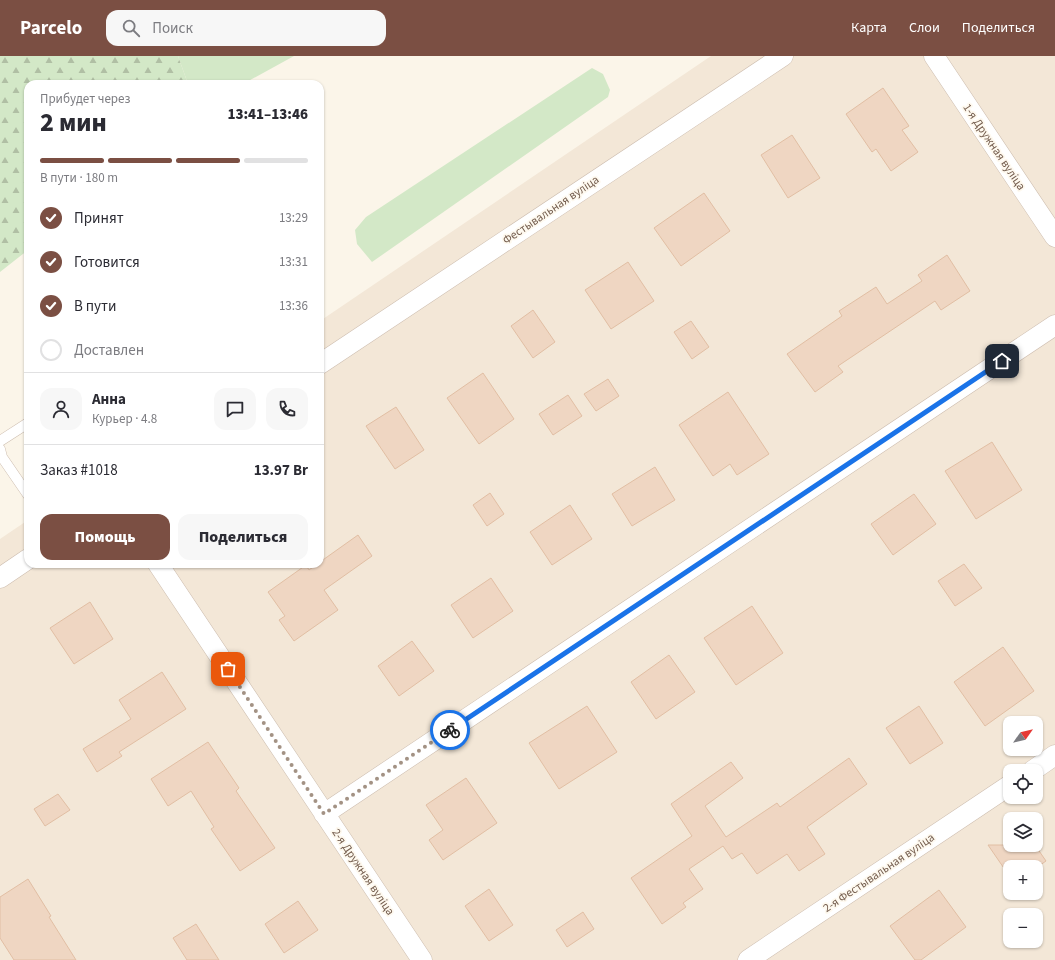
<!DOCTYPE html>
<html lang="ru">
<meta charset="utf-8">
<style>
:root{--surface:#fff;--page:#f7f7f7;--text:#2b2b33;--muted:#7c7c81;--line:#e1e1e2;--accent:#7b4f43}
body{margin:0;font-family:"Source Sans 3",sans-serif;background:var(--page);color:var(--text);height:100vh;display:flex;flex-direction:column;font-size:15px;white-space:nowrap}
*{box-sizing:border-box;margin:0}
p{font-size:13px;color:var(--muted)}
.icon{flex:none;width:22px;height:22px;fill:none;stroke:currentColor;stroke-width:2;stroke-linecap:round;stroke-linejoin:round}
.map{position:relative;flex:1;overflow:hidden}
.sheet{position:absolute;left:24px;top:24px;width:300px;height:488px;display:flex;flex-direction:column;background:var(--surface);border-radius:12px;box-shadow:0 1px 3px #0004}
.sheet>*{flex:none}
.needle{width:26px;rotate:56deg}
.fabs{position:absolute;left:1003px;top:660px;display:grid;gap:8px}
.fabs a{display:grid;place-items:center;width:40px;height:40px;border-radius:8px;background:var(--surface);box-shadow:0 1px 3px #0004;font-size:20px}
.pin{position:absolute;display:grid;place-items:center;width:34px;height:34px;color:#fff;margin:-17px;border-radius:8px;box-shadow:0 2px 6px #0006}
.courier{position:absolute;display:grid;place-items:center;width:40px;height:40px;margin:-20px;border:3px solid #1a73e8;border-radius:50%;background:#fff;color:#222;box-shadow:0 1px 5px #0007}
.head em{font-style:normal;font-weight:800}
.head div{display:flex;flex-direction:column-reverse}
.head{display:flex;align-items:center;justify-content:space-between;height:68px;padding:0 16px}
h1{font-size:26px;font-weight:800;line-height:30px}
.bar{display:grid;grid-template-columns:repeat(4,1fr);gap:6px 4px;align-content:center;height:48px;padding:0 16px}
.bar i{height:5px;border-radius:3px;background:var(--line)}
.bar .selected{background:var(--accent)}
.bar p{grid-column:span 4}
.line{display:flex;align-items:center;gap:10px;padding:0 16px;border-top:1px solid var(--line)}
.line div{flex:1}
.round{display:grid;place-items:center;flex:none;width:42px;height:42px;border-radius:12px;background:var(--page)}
ol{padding:0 16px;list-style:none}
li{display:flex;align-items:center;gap:12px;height:44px}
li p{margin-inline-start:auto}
li .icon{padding:4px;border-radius:50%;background:var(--accent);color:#fff;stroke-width:4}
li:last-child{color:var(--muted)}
li i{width:22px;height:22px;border:2px solid var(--line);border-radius:50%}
.button{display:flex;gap:8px;margin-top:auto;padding:8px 16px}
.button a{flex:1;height:46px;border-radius:12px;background:var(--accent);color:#fff;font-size:16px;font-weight:800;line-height:46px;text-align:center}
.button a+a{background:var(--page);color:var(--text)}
header{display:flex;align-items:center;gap:24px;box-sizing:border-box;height:56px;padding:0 20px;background:var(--accent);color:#fff}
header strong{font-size:19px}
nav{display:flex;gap:22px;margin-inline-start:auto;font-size:14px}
.search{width:280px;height:36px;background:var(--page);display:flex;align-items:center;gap:10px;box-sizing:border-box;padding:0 14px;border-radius:12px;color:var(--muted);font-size:15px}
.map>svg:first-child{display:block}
</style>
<header>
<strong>Parcelo</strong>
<div class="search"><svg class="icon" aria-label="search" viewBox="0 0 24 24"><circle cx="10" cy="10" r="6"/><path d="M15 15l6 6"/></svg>Поиск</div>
<nav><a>Карта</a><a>Слои</a><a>Поделиться</a></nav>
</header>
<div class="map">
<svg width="1055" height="904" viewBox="0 0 1055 904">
<defs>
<pattern id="forest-firs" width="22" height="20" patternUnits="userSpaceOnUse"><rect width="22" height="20" fill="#d3e8c7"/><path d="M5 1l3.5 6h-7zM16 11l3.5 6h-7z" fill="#b0bfa4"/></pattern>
</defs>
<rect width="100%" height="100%" fill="#fbf5e9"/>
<path fill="#f3e7d7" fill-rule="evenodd" d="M711 0H1055V904H0V483L28 464V508H320V265ZM1010 667H1036V693H1010ZM1010 715H1036V741H1010ZM1010 763H1036V789H1010ZM1010 811H1036V837H1010ZM1010 859H1036V885H1010Z"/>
<path fill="#d3e8c7" d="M178 0H294L243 28H188Z
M592 12 603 18 610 34 608 41 372 206 357 188 355 174 366 161Z"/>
<path fill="url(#forest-firs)" d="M0 0H178L188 28H28V194L0 216Z"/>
<path fill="#efd6c2" stroke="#e1bea3" d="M883 32 909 70 902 74 918 96 891 115 876 93 872 96 846 58Z
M792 79 820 122 788 142 761 99Z
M704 137 730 175 681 210 654 172Z
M947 199 970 235 941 254 935 245 838 310 843 316 815 336 787 298 842 260 839 255 876 231 887 248 922 225 918 219Z
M628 206 654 245 611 273 585 234Z
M533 254 555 286 533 302 511 270Z
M691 265 709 291 692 303 674 276Z
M483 317 514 363 479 388 447 342Z
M608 323 619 340 596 355 584 338Z
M728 336 769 398 737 419 730 408 713 420 679 369Z
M568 339 582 360 553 379 539 358Z
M396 351 424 394 395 413 366 370Z
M992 386 1022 434 976 463 945 415Z
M655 411 675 444 632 470 612 438Z
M490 437 504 458 487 470 473 449Z
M914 438 936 468 893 499 871 468Z
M570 449 592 483 552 509 530 476Z
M358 479 372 500 324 534 338 554 294 585 279 564 285 560 268 536 306 509 309 514 317 508H320V506Z
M964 508 982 532 955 550 938 525Z
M491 522 513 555 473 582 451 549Z
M90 546 113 583 74 608 50 572Z
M752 550 783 597 736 629 704 582Z
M412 585 434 615 399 640 378 610Z
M1003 591 1034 635 985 670 954 626Z
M669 599 695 636 656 663 631 626Z
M162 616 186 653 119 696 122 700 97 716 83 693 131 663 119 644Z
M587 650 617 696 559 733 529 687Z
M919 650 943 687 910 708 886 672Z
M208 686 239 732 236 735 275 792 240 815 211 773 214 771 191 735 168 750 151 723Z
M849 702 867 728 807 771 825 798 799 815 787 798 757 818 742 797 732 803 723 790 689 813 703 833 683 847 686 851 662 868 631 822 692 780 671 748 731 706 743 722 705 750 726 781 777 747 780 751Z
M466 722 497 767 443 804 429 784 443 774 426 749Z
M58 738 70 754 45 770 34 753Z
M988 789H1035L1046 805 1036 812V811H1010V821Z
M28 823 51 860 49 861 76 904H14L0 882V841Z
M489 833 513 869 489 885 465 850Z
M939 834 966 871 921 904H915L890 870Z
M298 845 318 874 284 897 265 868Z
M583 856 594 873 567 891 556 874Z
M196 868 219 904H187L173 882Z"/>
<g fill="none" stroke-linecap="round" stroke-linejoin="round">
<defs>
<path id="lane" d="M0 385 28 367
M0 393 2 401 28 439"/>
<path id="street" d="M934 0 1055 181
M320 308 783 0
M158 508 422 904
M0 522 28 503
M1032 715 1055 699
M324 758 1055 269
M748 904 1010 729"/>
</defs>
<use href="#lane" stroke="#cdbdaf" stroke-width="11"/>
<use href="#street" stroke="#cdbdaf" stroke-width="21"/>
<use href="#lane" stroke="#fff" stroke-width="10"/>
<use href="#street" stroke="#fff" stroke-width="20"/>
</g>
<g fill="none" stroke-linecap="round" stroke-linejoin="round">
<path stroke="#a39284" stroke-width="4" stroke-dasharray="0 7.2" d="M228 613 324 758 450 674"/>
<path stroke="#1a73e8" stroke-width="5" d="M450 674 1002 305"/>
</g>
<g text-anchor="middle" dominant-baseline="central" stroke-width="3.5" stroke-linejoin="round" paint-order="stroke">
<g font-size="12" fill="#745d4e" stroke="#fef9ef">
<text transform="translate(994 91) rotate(56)">1-я Дружная вуліца</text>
<text transform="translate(551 154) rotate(-34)">Фестывальная вуліца</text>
<text transform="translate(363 816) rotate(56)">2-я Дружная вуліца</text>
<text transform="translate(879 817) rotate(-34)">2-я Фестывальная вуліца</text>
</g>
</g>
</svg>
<div class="fabs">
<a><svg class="needle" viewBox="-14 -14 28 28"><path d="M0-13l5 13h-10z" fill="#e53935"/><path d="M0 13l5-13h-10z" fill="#7c7c81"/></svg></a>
<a><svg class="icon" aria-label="locate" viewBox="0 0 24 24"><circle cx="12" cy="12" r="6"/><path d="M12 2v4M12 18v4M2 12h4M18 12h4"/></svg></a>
<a><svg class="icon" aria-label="layers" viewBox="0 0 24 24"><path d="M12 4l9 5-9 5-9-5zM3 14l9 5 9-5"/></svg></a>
<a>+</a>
<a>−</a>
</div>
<div class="pin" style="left:228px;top:613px;background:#ea580c"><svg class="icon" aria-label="bag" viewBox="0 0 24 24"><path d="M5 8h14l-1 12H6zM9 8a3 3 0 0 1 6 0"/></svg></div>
<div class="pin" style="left:1002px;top:305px;background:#1f2937"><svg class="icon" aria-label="home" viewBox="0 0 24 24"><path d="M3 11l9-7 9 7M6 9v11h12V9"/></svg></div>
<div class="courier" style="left:450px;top:674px"><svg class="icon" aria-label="bike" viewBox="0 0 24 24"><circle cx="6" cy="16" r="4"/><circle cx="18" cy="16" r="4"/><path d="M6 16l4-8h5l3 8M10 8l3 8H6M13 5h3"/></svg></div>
<section class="sheet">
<div class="head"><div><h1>2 мин</h1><p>Прибудет через</p></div><em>13:41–13:46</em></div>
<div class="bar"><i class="selected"></i><i class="selected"></i><i class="selected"></i><i></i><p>В пути · 180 m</p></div>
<ol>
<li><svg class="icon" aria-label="check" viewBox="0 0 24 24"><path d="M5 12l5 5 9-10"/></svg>Принят<p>13:29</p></li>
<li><svg class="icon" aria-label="check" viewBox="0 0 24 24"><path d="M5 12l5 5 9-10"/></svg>Готовится<p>13:31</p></li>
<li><svg class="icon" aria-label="check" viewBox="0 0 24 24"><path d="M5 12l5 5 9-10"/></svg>В пути<p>13:36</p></li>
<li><i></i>Доставлен</li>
</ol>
<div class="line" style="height:72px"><a class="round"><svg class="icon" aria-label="person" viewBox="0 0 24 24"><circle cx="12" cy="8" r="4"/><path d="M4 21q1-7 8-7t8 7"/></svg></a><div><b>Анна</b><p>Курьер · 4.8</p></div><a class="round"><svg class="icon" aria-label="chat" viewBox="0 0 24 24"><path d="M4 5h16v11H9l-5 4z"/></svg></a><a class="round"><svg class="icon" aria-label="phone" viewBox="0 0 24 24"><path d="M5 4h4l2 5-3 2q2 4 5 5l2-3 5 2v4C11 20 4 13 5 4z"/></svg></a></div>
<div class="line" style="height:52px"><div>Заказ #1018</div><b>13.97 Br</b></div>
<div class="button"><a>Помощь</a><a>Поделиться</a></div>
</section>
</div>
